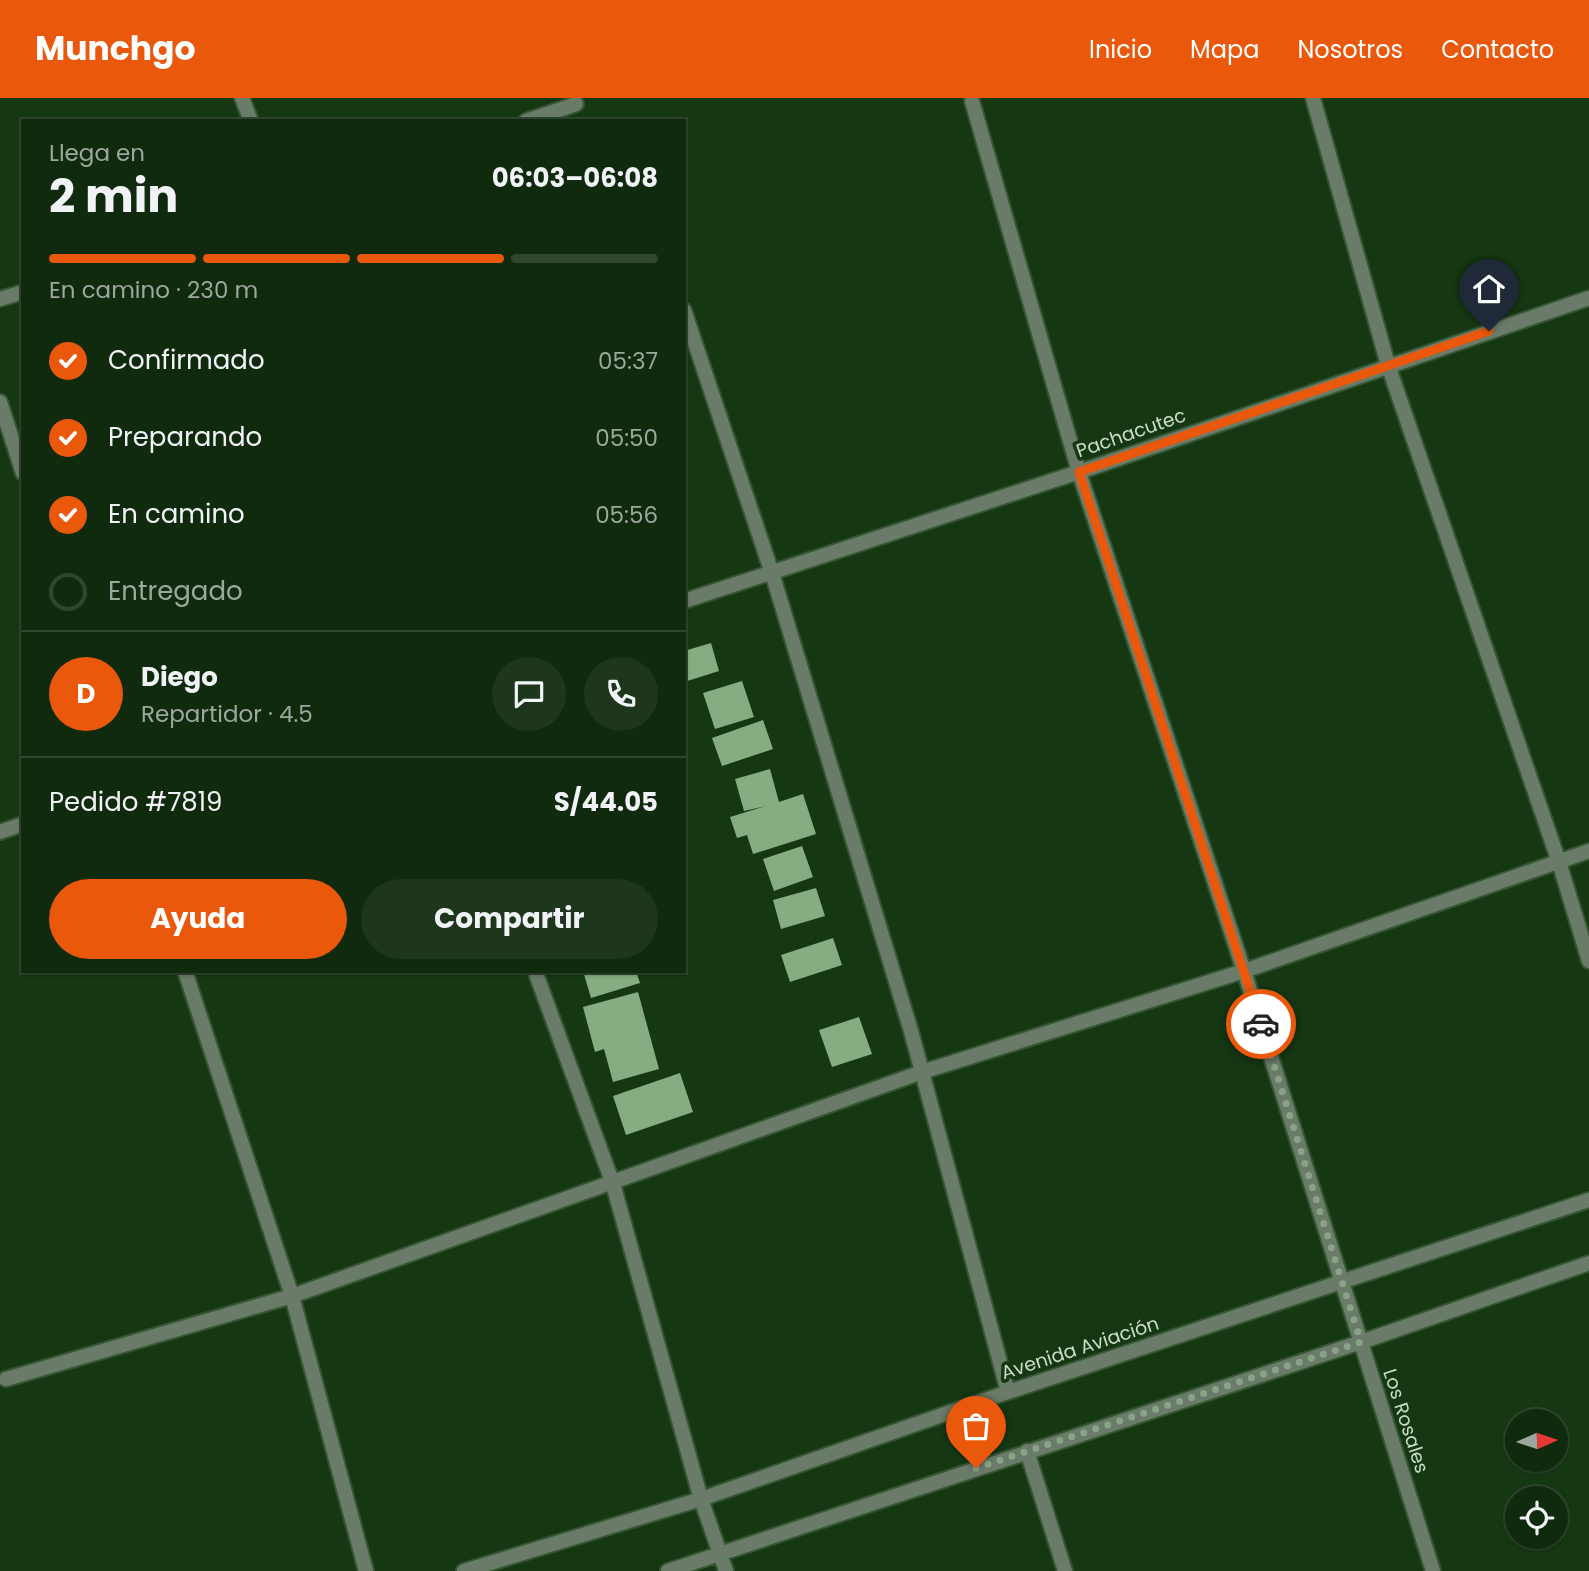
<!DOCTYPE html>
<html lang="es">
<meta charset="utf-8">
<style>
:root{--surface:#102a0e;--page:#1e361c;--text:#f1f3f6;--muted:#9ca79e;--line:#30462e;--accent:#ea580c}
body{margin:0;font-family:Poppins,sans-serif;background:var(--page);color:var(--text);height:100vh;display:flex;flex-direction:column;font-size:26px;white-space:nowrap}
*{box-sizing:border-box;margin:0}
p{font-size:23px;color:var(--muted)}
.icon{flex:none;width:38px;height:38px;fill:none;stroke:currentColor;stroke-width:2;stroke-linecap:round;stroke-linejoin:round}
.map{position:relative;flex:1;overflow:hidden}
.panel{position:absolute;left:21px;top:21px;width:665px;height:854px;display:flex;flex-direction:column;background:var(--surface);border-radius:0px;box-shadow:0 2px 5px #0004,0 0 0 2px var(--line)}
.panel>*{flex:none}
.needle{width:46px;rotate:87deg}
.controls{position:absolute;left:1505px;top:1311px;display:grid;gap:14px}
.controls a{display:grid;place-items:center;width:63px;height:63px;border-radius:50%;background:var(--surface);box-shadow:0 2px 5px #0004,0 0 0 2px var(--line);font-size:35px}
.pin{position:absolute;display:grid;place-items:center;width:60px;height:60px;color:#fff;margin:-72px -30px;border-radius:50% 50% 50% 0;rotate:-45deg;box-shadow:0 0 7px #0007}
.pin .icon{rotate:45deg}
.courier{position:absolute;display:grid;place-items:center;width:70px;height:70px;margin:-35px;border:5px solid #ea580c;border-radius:50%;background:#fff;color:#222;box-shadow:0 2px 9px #0007}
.head em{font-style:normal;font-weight:700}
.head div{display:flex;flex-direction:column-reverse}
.head{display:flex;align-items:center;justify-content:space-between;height:119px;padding:0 28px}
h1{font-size:46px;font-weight:700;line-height:52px}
.bar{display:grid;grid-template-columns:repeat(4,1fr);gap:10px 7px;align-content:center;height:84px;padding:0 28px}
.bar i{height:9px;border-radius:5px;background:var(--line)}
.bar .selected{background:var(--accent)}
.bar p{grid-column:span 4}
.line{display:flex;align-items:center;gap:18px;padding:0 28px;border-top:2px solid var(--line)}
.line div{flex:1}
.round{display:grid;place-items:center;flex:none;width:74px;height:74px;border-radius:37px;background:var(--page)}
ol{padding:0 28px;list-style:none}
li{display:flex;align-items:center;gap:21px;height:77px}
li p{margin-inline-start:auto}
li .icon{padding:7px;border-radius:50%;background:var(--accent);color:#fff;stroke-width:4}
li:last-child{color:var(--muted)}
li i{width:38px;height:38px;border:4px solid var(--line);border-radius:50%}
.action{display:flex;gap:14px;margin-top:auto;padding:14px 28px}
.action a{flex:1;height:80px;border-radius:42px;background:var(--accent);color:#fff;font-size:28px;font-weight:700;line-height:80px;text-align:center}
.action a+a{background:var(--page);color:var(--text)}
header{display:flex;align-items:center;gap:42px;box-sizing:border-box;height:98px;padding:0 35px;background:var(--accent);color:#fff}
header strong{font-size:33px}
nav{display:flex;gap:38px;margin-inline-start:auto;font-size:24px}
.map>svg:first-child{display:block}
</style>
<header>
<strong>Munchgo</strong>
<nav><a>Inicio</a><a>Mapa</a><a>Nosotros</a><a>Contacto</a></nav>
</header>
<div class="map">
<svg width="1589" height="1473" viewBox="0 0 1589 1473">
<rect width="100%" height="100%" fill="#153812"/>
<path fill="#86ad81" d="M711 545 719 573 684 584V553Z
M742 583 754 619 715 631 703 595Z
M763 622 773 651 722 668 712 640Z
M770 671 779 704 803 696 816 736 753 756 747 737 737 740 730 719 766 708 744 713 735 681Z
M802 748 813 779 774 793 763 761Z
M816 790 825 818 781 831 773 802Z
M833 840 842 867 790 884 781 857Z
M583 873H636L640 885 591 900Z
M638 894 659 971 613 984 604 951 595 954 583 909Z
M859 919 872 956 832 969 819 932Z
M680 975 693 1014 626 1037 613 998Z"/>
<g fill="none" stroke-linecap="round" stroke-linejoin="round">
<defs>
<path id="minor" d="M242 0 251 23
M1313 0 1388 267 1559 764 1589 863
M972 3 1079 374 1244 873 1433 1473
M526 23 576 6
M0 201 23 194
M684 212 772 475 911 933 1008 1294
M0 304 23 375
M684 503 1079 374 1589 200
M0 734 23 726
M185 873 292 1198 366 1473
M535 873 613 1086 701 1401 726 1473
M6 1281 292 1198 922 974 1244 873 1589 753
M1027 1353 1065 1473
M464 1473 701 1401 1008 1294 1589 1102
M668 1473 1361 1244 1589 1165"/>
</defs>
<use href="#minor" stroke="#355632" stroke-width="18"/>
<use href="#minor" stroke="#6b7b69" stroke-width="14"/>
</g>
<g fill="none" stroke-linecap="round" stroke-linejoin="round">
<path stroke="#8aa387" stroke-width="7" stroke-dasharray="0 12.6" d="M976 1370 1361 1244 1261 926"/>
<path stroke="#ea580c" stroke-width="9" d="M1261 926 1079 374 1489 233"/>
</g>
<g text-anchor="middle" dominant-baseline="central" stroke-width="7" stroke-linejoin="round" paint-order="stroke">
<g font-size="19" fill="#c9ddc6" stroke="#153812">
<text transform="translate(1131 335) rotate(-19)">Pachacutec</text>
<text transform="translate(1080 1250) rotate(-18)">Avenida Aviación</text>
<text transform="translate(1406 1323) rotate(72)">Los Rosales</text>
</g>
</g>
</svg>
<div class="controls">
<a><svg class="needle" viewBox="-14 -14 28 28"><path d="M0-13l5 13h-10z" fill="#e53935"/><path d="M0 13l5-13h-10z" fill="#9ca79e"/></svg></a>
<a><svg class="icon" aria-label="locate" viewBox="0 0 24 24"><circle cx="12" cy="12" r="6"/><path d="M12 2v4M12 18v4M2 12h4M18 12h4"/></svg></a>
</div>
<div class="pin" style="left:976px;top:1370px;background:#ea580c"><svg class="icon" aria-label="bag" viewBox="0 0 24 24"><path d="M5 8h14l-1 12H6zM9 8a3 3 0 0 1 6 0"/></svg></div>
<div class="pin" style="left:1489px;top:233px;background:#1f2937"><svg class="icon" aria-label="home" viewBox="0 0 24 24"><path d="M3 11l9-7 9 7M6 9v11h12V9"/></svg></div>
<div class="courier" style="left:1261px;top:926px"><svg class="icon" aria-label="car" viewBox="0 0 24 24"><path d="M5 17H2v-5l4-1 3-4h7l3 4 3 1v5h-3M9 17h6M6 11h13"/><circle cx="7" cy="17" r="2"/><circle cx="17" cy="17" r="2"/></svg></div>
<section class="panel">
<div class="head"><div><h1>2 min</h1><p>Llega en</p></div><em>06:03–06:08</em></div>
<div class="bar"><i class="selected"></i><i class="selected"></i><i class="selected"></i><i></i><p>En camino · 230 m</p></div>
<ol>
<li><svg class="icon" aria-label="check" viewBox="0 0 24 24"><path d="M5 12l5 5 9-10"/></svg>Confirmado<p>05:37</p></li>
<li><svg class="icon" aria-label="check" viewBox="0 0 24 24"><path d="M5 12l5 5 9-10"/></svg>Preparando<p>05:50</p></li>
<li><svg class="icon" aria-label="check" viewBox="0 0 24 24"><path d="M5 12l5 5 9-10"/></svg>En camino<p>05:56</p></li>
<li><i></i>Entregado</li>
</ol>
<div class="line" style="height:126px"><b class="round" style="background:var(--accent);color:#fff">D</b><div><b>Diego</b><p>Repartidor · 4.5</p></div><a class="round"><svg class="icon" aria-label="chat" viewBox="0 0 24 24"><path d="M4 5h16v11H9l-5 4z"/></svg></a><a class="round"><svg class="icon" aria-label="phone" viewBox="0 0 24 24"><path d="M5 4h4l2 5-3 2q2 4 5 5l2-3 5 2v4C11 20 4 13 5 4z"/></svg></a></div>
<div class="line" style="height:91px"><div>Pedido #7819</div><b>S/44.05</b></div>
<div class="action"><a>Ayuda</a><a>Compartir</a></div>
</section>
</div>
